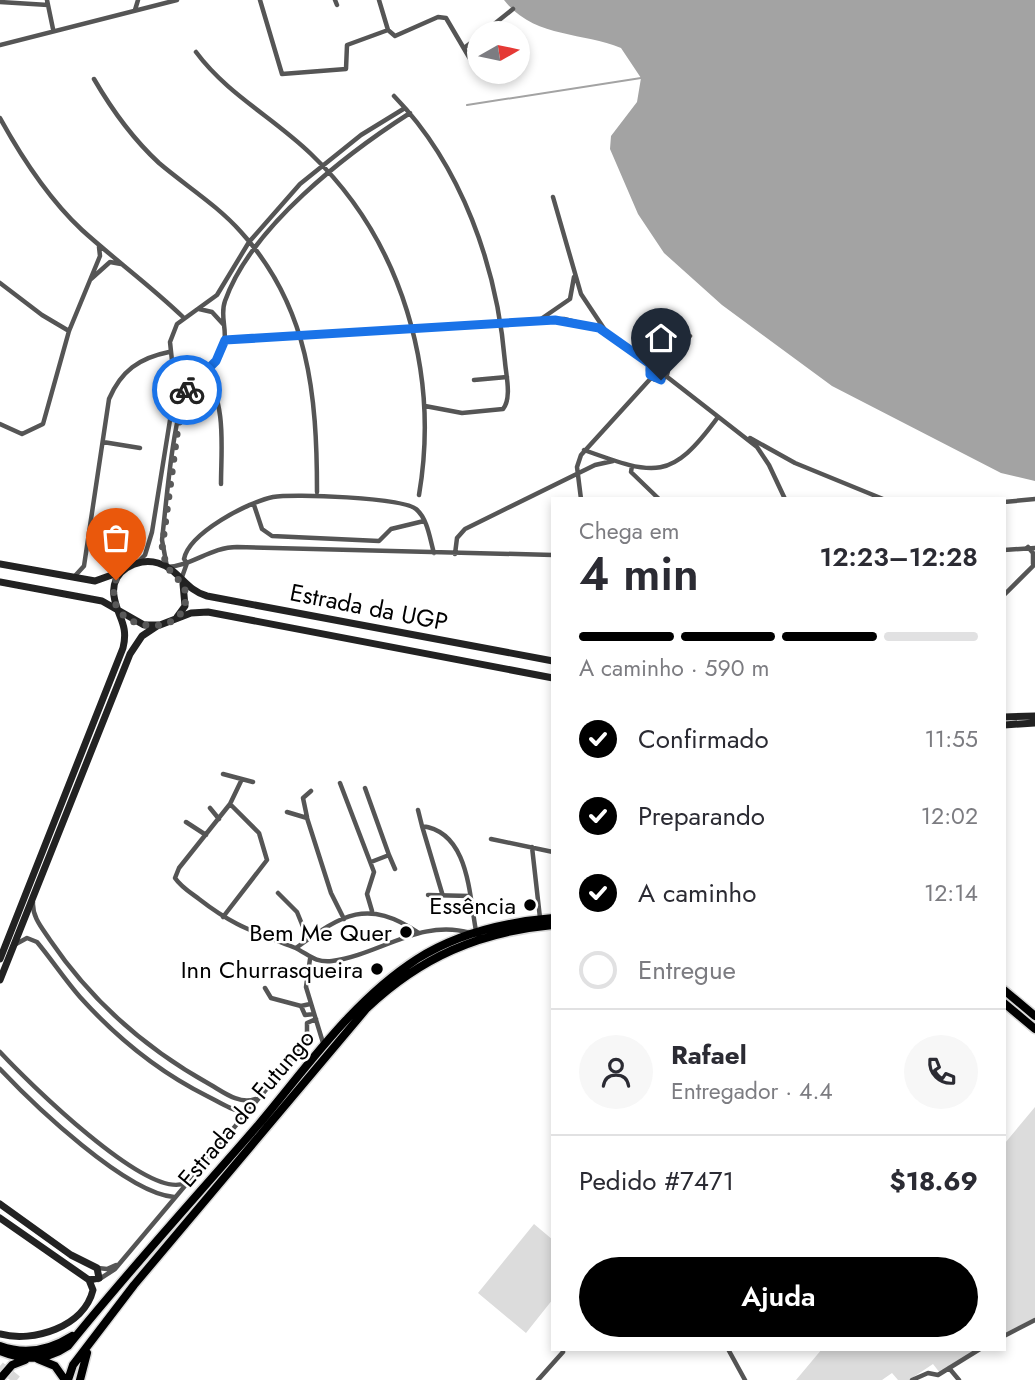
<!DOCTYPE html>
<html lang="pt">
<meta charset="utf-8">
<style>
:root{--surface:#fff;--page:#f7f7f7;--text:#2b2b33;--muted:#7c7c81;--line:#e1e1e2;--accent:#000}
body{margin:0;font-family:Jost,sans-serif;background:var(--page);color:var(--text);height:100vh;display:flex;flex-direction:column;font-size:26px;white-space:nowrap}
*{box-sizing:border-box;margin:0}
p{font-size:23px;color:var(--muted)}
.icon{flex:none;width:38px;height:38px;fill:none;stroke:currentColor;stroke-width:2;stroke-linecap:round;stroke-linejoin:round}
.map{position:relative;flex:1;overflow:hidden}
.side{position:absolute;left:551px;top:497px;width:455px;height:854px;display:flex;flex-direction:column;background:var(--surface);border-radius:0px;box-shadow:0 4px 10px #0003}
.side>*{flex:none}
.needle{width:46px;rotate:81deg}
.fabs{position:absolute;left:467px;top:21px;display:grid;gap:14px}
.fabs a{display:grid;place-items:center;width:63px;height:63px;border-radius:50%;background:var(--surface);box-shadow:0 4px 10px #0003;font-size:35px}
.pin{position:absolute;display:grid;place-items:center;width:60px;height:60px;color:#fff;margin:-72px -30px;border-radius:50% 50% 50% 0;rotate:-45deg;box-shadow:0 0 7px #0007}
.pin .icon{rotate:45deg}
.courier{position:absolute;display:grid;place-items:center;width:70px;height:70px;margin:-35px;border:5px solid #1a73e8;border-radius:50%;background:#fff;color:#222;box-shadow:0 2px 9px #0007}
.headline em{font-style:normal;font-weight:600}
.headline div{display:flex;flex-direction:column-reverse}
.headline{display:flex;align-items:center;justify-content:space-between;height:119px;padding:0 28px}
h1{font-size:46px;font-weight:600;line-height:52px}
.bar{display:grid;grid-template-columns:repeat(4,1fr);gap:10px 7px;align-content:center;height:84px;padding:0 28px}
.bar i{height:9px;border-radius:5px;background:var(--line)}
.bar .active{background:var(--accent)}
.bar p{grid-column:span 4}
.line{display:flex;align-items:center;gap:18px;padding:0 28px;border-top:2px solid var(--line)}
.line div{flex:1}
.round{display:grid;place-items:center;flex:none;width:74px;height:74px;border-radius:37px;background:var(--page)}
ol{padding:0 28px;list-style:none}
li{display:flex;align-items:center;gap:21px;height:77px}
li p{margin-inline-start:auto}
li .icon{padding:7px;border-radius:50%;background:var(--accent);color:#fff;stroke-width:4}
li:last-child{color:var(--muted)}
li i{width:38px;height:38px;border:4px solid var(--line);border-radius:50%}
.action{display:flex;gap:14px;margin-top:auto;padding:14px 28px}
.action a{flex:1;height:80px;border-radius:42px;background:var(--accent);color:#fff;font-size:28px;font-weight:600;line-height:80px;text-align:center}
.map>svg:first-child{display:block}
</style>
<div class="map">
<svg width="1035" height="1380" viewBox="0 0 1035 1380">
<rect width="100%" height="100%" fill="#fff"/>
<path fill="#dcdcdc" d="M1035 1107V1318L1005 1333V1143Z
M534 1224 553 1240V1299L526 1333 478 1293Z
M822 1349H977L940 1373 933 1364 909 1380H898L892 1373 882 1380H796Z"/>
<path fill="#a3a3a3" d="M504 0H1035V481L1001 473 832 386 722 305 664 253 638 214 610 149 611 136 637 102 641 78 621 48C582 32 533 38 504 0Z"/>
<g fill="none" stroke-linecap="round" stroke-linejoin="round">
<path stroke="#a3a3a3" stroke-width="2" d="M467 105 641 78"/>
<path stroke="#d9d9d9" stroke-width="9" stroke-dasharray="9 4.5" stroke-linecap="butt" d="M0 1366 17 1380"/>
<defs>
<path id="primary" d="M1004 990 1035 1016
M1004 1003 1035 1029
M0 1346C25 1355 50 1350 72 1336
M0 1351C24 1361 46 1361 68 1346 129 1270 195 1198 259 1124 307 1067 353 1000 417 959 458 933 505 922 553 918
M38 1359 55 1366 65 1380
M0 1379 12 1365 25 1360
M68 1380 73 1365 134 1285 367 1008C421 957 479 932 553 925
M80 1380 87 1353"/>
</defs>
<use href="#primary" stroke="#dbdbdb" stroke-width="11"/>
<path stroke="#555" stroke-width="4.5" d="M47 0 53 29
M260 0 282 74 346 69 347 45 388 30
M335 0 337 5
M379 0 388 30 395 36 438 17 446 18 476 69
M0 2 48 5
M135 10 138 0
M483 33 513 9
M0 45 177 0
M464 48 480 36
M196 52C227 94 274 118 311 154 402 241 440 372 419 495
M94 79C112 110 133 139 159 163 186 186 217 205 241 232 309 307 317 395 317 492
M394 96C462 166 497 267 505 362 506 375 512 398 503 409L462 413 425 406
M410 113C346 154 251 227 225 301 219 317 229 332 223 348 216 366 197 372 188 387 173 414 166 506 162 540L167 567C192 566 211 547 237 547L553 555
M0 118C22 158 48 198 82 230 115 260 151 286 183 317
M553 197 581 294 605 330
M91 279 110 262 121 264
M0 283 42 315 69 331
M199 309 212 312 223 324
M541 319 570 299 574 277
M225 340 564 319 599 328 651 364
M648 370a10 10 0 1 1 20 0a10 10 0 1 1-20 0Z
M665 362 690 336
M174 371 181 378H197
M204 373C227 402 221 449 221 484
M666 376 757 447 769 465 785 499
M474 380 507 377
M0 424 22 434 43 424 69 331 100 256 99 247
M750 438 795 463 883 499
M103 442 140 448
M584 450C656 476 671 481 718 417
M632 466 631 472 659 499
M581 499 577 467 581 455 652 377
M1004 502 1035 499
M254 505 262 529 272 536 379 541 391 529 424 521
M87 546 112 550
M1028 547 1033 553V564
M1004 550 1035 548
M455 554 457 538 465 529 595 465 613 461
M138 562 145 555 152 532 175 389 170 342 177 324 217 295 249 242 300 184 361 135 405 108
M74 577 84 566 109 399C121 371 139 358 169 352
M182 577 187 563 184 559C189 533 248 502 273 497 293 493 403 498 416 509 428 519 430 540 434 553
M1004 595 1035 564
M223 774 253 782
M242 779 230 804 179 868 175 878C181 887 191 893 199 899 235 927 253 931 293 947 308 953 313 963 332 961 379 955 421 918 470 933
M340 783 374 872 367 894 372 911
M365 788 389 855 371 862
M210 808 219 819
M418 810 422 826
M287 812 307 818 331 893 344 919
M307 817 303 798 311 791
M186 822 206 835
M491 839 553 852
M532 847 540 918
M389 855 395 869
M278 893 297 912 308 939
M442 893 422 826C469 832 469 894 476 931
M428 895 470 896
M33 902C32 917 42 928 50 940 92 1002 146 1049 211 1085 223 1092 240 1105 255 1099
M223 917 267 860 259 833 230 804
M16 944 27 938 37 942C52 960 65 980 80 997 116 1037 159 1072 207 1096 219 1102 232 1111 246 1112
M296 948C343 914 367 898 419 933
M310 959 306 987 324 1046
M265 988 271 998 301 1006 310 1004
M301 1006 305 1015 314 1014
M0 1052C26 1080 148 1201 185 1183
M0 1069C34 1105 126 1193 174 1197
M98 1268 107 1269 116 1265
M98 1280 115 1269 291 1060 307 1038V1023L316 1019
M1004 1336 1035 1320
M728 1349 745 1380
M949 1368 959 1380
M538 1380 563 1352
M912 1380 928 1373 938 1375 980 1349"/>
<path stroke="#222" stroke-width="7" d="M0 564 95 581 120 572
M0 582 102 601 144 625H160L191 613 208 612 553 678
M177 617 185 606 183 584
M1004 717 1035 716
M1004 725 1035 723
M0 959 123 648C129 624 117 617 114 596 110 571 137 557 158 563 179 569 185 590 207 596L553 661
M0 980 130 654 142 636 157 626
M0 1204 71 1255 97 1268 99 1278 89 1280 0 1218
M0 1334C33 1343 84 1327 93 1290L89 1280"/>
<use href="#primary" stroke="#000" stroke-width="8"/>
</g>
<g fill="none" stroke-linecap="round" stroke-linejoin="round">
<path stroke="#595959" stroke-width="7" stroke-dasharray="0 12.6" d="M116 580C97 636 200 643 184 586L167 567 162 549 178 427 187 390"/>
<path stroke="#1a73e8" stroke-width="9" d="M187 390 216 361 225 340 555 320 599 328 650 364V375L661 380"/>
</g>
<g fill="#000" stroke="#fff" stroke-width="2.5">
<circle cx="530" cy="905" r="7"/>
<circle cx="406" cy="932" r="7"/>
<circle cx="377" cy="969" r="7"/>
</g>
<g text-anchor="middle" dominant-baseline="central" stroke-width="5" stroke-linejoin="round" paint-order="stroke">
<g font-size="24" fill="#000" stroke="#fff">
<text transform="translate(369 607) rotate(11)">Estrada da UGP</text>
<text transform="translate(246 1108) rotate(-50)">Estrada do Futungo</text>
</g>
<g font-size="24" fill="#000" stroke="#fff" text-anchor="end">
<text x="516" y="905">Essência</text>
<text x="392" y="932">Bem Me Quer</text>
<text x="363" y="969">Inn Churrasqueira</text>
</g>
</g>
</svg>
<div class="fabs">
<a><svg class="needle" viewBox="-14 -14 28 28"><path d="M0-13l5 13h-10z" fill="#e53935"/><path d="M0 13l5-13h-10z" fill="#7c7c81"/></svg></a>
</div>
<div class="pin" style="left:116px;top:580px;background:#ea580c"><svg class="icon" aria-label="bag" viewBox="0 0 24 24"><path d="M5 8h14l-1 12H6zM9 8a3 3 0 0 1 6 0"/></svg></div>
<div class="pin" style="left:661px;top:380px;background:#1f2937"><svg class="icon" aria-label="home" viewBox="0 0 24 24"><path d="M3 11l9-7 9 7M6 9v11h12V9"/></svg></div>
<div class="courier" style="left:187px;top:390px"><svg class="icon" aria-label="bike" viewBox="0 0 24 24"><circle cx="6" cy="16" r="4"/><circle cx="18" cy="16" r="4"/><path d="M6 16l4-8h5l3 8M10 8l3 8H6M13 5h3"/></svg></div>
<section class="side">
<div class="headline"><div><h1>4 min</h1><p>Chega em</p></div><em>12:23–12:28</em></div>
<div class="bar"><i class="active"></i><i class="active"></i><i class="active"></i><i></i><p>A caminho · 590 m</p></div>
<ol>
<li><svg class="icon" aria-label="check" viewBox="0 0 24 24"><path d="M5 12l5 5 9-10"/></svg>Confirmado<p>11:55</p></li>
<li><svg class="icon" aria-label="check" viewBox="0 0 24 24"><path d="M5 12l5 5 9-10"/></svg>Preparando<p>12:02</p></li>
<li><svg class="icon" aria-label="check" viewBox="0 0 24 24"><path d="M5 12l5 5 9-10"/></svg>A caminho<p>12:14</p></li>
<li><i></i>Entregue</li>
</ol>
<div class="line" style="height:126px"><a class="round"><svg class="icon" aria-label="person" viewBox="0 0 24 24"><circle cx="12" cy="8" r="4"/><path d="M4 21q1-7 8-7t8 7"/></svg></a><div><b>Rafael</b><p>Entregador · 4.4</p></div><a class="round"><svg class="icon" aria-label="phone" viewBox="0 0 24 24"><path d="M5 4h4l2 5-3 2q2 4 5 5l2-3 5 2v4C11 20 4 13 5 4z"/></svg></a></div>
<div class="line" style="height:91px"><div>Pedido #7471</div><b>$18.69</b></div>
<div class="action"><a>Ajuda</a></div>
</section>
</div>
